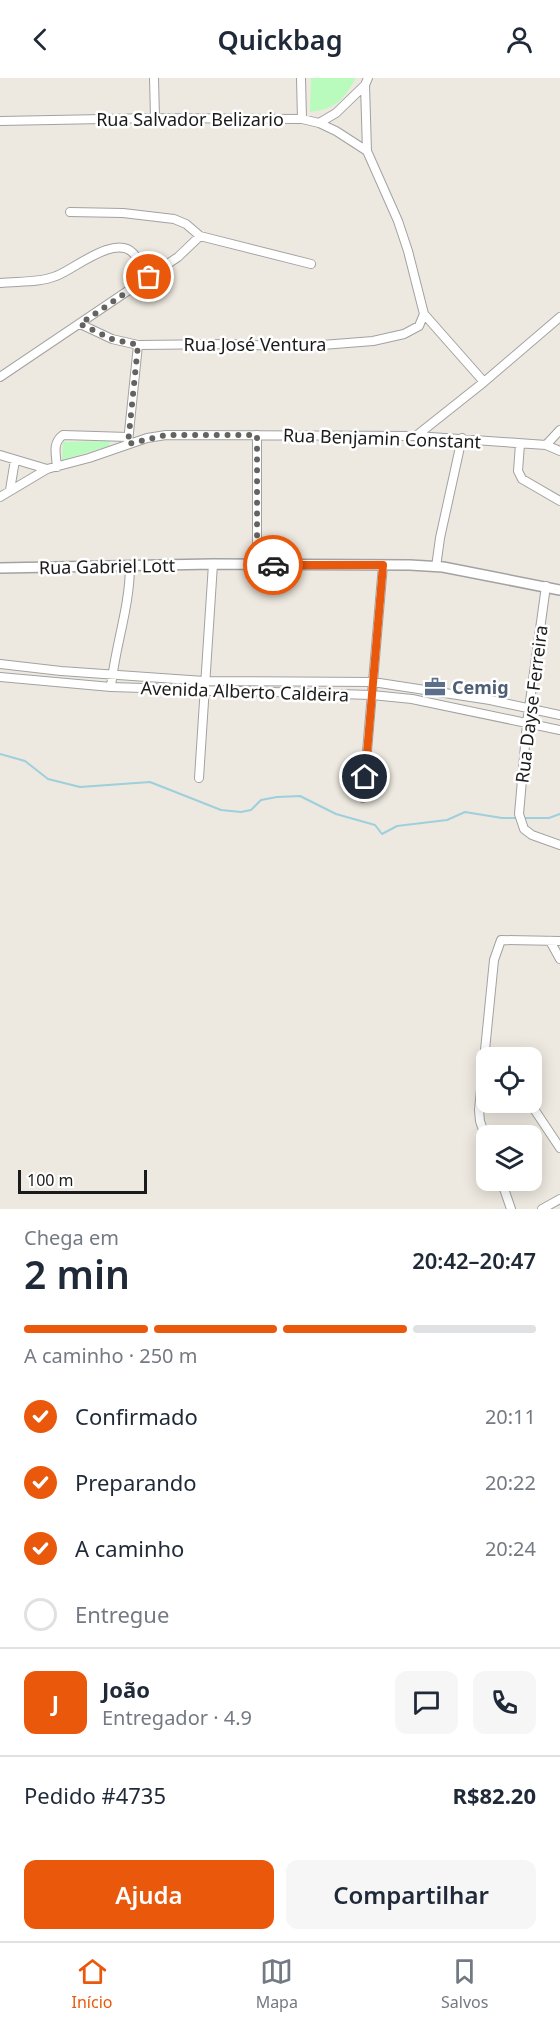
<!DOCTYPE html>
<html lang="pt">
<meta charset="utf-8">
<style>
:root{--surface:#fff;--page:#f6f6f7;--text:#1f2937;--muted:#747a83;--line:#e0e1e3;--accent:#ea580c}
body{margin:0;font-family:"Noto Sans",sans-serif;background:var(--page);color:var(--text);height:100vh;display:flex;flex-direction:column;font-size:22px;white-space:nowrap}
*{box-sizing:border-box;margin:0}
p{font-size:20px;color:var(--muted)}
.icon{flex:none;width:33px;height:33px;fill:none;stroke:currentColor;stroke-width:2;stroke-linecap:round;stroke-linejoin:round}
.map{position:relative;height:1131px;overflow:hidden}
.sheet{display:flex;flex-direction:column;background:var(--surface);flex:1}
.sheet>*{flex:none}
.controls{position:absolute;left:476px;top:969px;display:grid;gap:12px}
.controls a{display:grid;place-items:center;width:66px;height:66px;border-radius:12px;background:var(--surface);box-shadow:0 3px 15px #0003;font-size:30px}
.scale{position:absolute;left:18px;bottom:15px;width:129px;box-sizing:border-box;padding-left:6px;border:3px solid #1b1b1b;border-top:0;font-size:16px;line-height:21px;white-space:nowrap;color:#1b1b1b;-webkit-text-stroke:4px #fff;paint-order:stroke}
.pin{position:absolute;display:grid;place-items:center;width:51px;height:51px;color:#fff;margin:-26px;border:3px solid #fff;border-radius:50%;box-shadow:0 2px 6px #0007}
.courier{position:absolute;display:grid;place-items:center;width:60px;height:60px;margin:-30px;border:4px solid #ea580c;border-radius:50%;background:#fff;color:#222;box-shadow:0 2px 8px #0007}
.headline em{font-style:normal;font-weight:600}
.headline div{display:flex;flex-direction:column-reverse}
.headline{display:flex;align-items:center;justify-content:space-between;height:102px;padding:0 24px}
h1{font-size:39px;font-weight:600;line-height:45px}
.bar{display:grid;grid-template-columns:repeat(4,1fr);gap:9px 6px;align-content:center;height:72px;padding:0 24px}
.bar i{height:8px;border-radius:4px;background:var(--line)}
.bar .on{background:var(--accent)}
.bar p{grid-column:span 4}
.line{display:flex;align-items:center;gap:15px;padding:0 24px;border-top:2px solid var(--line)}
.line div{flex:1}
.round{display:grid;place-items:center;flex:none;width:63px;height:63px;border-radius:12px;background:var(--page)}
ol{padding:0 24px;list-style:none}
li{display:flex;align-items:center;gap:18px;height:66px}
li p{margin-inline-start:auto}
li .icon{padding:6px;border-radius:50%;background:var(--accent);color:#fff;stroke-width:4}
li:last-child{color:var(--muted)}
li i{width:33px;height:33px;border:3px solid var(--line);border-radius:50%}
.button{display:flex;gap:12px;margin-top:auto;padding:12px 24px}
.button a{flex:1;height:69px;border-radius:12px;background:var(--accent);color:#fff;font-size:24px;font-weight:600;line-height:69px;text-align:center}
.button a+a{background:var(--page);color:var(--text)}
header{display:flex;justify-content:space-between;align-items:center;height:78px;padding:0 24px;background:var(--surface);font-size:27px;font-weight:600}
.dock{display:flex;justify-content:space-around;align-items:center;height:84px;border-top:2px solid var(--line);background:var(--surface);font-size:16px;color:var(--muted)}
.dock a{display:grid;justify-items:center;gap:3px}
.dock .on{color:var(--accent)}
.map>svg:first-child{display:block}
</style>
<header><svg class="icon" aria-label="back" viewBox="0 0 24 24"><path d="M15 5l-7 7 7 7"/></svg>Quickbag<svg class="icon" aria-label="person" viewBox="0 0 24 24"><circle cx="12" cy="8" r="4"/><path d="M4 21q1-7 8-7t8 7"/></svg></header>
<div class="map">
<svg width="560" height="1131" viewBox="0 0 560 1131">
<rect width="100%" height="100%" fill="#ede9e0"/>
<path fill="#b9fbbd" d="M311 0H356C343 22 336 31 310 34Z
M110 363 109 368 62 382 63 364Z"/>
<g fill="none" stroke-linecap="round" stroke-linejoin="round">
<path stroke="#9dcfdd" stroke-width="2" d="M0 676 25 683 48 701 80 709 150 704 221 732 241 734 251 732 261 722 277 719 300 718 336 736 375 747 382 756 397 748 447 742 465 734 502 740H549L560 736"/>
<defs>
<path id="minor" d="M154 0 155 40
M301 0 302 41
M0 43 155 40 302 41 319 45 336 35 365 7
M319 45 336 53 367 73 398 143 408 173 424 236 484 304
M367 73 365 7 368 0
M70 134 123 135 174 141 186 146 200 158 311 186
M0 205C18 203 39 205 56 198 73 192 115 156 133 175 139 181 144 191 149 199
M80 246 112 261 138 267 230 266 297 269 373 263 404 256 419 248 424 236
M0 299 178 179 200 158
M257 357V487
M416 358 484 304 560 239
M128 364 138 267
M520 366 518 393 522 401 560 423
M546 367 560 352
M0 377 47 391
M57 389C56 376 52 365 63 357L128 359
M10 412 15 382
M0 419 47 391 89 380 147 360 166 357 416 358 546 367 560 373
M436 489 440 460 462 360
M546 508 527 645 519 736 524 751 532 757 560 767
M0 586 61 593 204 603 373 604 490 622 560 637
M0 599 111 609 372 617 412 621 560 652
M111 609C115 568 130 529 130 487
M199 700 213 486
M363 720 383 487
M550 863 560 881
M530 1025 560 1070
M486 1061 480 1043 479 1032 494 882 501 862 560 863
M501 1102 511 1131
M542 1131 560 1121"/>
<path id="tertiary" d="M0 490 213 486 410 487 443 489 560 512"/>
</defs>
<use href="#minor" stroke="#a2a2a2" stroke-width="10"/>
<use href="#tertiary" stroke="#a2a2a2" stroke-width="12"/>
<use href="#minor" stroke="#fff" stroke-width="8"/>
<use href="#tertiary" stroke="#fff" stroke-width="9"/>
</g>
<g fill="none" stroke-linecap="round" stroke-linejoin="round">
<path stroke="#646360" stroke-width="6" stroke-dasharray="0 10.8" d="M149 199 80 246 112 261 138 267 128 366 166 357H257V487H273"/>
<path stroke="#ea580c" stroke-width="8" d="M273 487H383L365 699"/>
</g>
<defs>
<symbol id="office-bare" viewBox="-9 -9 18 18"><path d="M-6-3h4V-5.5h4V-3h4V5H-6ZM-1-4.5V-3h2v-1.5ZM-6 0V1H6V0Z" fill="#5c6f8a" stroke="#fff" stroke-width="2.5" paint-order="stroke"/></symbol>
</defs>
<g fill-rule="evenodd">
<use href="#office-bare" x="420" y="594" width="30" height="30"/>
</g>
<g text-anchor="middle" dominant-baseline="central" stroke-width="5" stroke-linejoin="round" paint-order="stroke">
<g font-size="18" fill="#1b1b1b" stroke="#fff">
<text x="190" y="41">Rua Salvador Belizario</text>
<text x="255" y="266">Rua José Ventura</text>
<text transform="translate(382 360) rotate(2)">Rua Benjamin Constant</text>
<text transform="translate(107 488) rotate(-1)">Rua Gabriel Lott</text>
<text transform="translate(245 613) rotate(2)">Avenida Alberto Caldeira</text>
<text transform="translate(531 626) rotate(-83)">Rua Dayse Ferreira</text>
</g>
<g font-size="18" font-weight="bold" fill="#4e5e75" stroke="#fff" text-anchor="start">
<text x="452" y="609">Cemig</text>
</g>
</g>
</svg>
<div class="controls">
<a><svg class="icon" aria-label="locate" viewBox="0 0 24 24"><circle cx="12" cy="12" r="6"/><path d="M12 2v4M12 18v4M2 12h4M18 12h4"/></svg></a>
<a><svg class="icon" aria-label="layers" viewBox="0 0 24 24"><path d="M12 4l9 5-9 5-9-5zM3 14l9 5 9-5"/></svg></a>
</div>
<div class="scale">100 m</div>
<div class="pin" style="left:149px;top:199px;background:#ea580c"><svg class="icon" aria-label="bag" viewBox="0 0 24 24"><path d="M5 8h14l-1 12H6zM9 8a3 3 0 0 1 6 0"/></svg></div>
<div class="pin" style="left:365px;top:699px;background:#1f2937"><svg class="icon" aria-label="home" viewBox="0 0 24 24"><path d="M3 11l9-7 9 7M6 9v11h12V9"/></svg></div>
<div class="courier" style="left:273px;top:487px"><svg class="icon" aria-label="car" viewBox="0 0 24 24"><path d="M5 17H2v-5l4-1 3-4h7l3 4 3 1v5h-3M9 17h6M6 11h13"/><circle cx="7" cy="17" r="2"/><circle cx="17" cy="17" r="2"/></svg></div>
</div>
<section class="sheet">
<div class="headline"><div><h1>2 min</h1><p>Chega em</p></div><em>20:42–20:47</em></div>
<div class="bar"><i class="on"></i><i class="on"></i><i class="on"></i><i></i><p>A caminho · 250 m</p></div>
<ol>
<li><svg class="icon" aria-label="check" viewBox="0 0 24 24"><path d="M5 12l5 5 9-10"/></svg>Confirmado<p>20:11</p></li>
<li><svg class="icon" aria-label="check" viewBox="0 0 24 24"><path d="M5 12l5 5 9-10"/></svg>Preparando<p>20:22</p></li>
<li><svg class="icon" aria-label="check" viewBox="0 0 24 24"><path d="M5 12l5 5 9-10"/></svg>A caminho<p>20:24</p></li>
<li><i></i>Entregue</li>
</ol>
<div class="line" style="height:108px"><b class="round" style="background:var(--accent);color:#fff">J</b><div><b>João</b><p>Entregador · 4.9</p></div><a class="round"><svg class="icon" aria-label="chat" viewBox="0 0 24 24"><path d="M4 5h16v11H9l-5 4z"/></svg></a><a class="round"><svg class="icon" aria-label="phone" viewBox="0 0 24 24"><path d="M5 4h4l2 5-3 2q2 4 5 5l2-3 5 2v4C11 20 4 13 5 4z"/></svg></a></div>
<div class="line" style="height:78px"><div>Pedido #4735</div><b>R$82.20</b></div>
<div class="button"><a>Ajuda</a><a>Compartilhar</a></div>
</section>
<nav class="dock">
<a class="on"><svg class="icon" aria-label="home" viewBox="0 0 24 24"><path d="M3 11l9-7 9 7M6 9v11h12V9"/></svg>Início</a>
<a><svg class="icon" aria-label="map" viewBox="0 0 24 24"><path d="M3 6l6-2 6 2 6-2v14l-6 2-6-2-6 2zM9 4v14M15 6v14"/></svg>Mapa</a>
<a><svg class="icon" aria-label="saved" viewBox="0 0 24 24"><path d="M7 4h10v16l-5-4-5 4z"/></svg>Salvos</a>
</nav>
